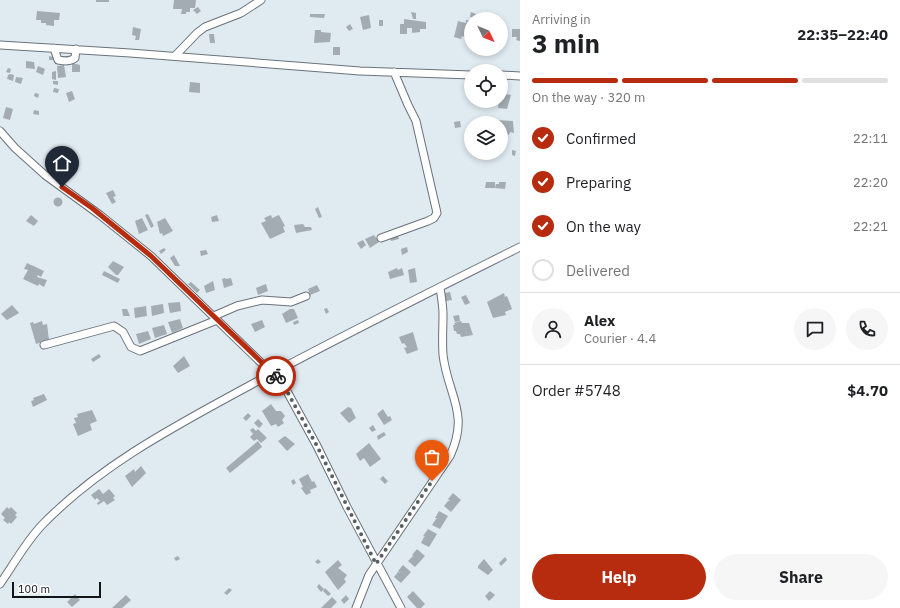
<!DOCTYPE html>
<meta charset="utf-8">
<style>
:root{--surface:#fff;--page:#f6f6f6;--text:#202124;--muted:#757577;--line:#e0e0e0;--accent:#b72c0f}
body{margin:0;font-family:"IBM Plex Sans",sans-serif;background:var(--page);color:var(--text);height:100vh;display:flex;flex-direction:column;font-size:15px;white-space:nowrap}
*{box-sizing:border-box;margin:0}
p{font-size:13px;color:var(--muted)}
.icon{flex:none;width:22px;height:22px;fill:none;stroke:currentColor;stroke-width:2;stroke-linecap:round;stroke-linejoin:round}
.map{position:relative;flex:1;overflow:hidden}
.sheet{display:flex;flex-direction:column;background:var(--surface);width:380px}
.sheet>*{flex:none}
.needle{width:26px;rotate:133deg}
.controls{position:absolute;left:464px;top:12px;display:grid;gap:8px}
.controls a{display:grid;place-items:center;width:44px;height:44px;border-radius:50%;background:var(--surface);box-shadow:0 2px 6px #0003;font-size:20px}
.scale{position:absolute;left:12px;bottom:10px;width:89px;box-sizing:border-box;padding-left:4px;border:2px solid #111517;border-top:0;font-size:11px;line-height:14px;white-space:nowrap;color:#111517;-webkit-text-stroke:3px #fff;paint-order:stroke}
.pin{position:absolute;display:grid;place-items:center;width:34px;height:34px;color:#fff;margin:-41px -17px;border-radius:50% 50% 50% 0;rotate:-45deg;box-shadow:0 0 4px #0007}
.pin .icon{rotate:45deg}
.courier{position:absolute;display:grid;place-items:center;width:40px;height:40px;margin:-20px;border:3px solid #b72c0f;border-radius:50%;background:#fff;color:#222;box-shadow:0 1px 5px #0007}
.head em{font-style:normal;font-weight:700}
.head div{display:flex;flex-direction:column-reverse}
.head{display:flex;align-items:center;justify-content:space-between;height:68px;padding:0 12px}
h1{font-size:26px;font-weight:700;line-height:30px}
.bar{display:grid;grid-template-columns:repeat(4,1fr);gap:6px 4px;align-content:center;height:48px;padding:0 12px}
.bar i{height:5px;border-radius:3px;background:var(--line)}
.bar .current{background:var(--accent)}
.bar p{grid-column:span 4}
.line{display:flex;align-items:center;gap:10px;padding:0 12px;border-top:1px solid var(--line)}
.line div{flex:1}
.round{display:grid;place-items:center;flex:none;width:42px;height:42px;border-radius:21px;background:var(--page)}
ol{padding:0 12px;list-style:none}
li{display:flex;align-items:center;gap:12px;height:44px}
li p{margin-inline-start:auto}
li .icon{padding:4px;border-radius:50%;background:var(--accent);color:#fff;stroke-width:4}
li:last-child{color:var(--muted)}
li i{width:22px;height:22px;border:2px solid var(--line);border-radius:50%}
.primary-button{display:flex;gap:8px;margin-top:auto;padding:8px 12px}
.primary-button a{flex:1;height:46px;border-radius:24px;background:var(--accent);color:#fff;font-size:16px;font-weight:700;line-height:46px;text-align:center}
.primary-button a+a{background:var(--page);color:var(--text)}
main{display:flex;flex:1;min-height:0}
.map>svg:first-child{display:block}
</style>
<main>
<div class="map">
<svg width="520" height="608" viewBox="0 0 520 608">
<rect width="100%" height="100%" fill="#e0eaf1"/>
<path fill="#a4acb3" d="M96 0H109V2H96Z
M174 0H196L195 8H190V12H186V14H181L182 9H173Z
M198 7 201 11 197 14 193 10Z
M37 11 60 13 59 20H54V26L46 25V23H41V20H36Z
M411 12 416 13V19H413Z
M471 12 476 14 475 18 470 17Z
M310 14H325L324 18 310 17Z
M369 15 371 28 363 30 360 17Z
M404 19 426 22V29H420V32L412 33V28H407V34H400V24H404Z
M379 20H383V26H379Z
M466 20 471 21V39L462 36 461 39 454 37 458 21 466 23Z
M350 24 353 29 349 31 346 27Z
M133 27 141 29 139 40H135L136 36 132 35Z
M512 29H520V41L516 40 517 37H512Z
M315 30H321V32L331 33 330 42 314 43Z
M209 34H214L215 43H210Z
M333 47H340V55H333Z
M49 56 54 57V60H49Z
M26 61 34 62 35 69 26 68Z
M72 63 80 65V72H72Z
M64 65 66 77 58 78 57 66Z
M38 66 45 69 43 75 36 72Z
M8 68 11 69 10 73 6 72Z
M56 71V80L52 79V72Z
M10 74 14 75 13 81 7 79 8 75Z
M16 77 23 78 21 84 15 82Z
M53 81H58V85L53 84Z
M190 82 200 83V93L189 92Z
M54 88 59 89 58 93 53 92Z
M72 91 75 99 69 102 66 93Z
M35 93 39 94 38 98 34 96Z
M501 93 511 95 507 109 498 108 499 101H501Z
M6 107 13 109 10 120 3 118Z
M34 110 39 111V115L33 114Z
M494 120 513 121 514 133 510 132 509 135 501 134V123H494Z
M460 121 461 127 455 128 454 122Z
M512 150 516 151 515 156 512 155Z
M486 182H495V188H485Z
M499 182H506L505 189 495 188 496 184H499Z
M113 190 116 196 113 197 116 202 112 204 106 193Z
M53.5 202a4.5 4.5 0 1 1 9 0a4.5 4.5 0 1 1-9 0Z
M318 207 322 217 319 218 315 209Z
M148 214 154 226 151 228 145 215Z
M31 215 38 221 34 226 26 221Z
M217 215 219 221 212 222 211 217Z
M271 215 272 218 279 215 285 226 283 227 285 232 270 239 261 223 266 221 264 218Z
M142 218 148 230 139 234 135 221Z
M165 218 173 231 163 236 162 233 160 234 157 222Z
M303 224 305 227H311L312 230 296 233 294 225Z
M397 233 399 239 391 241 390 237Z
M374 235 379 242 370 248 365 239Z
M363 240 366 245 361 249 357 243Z
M407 247 408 252 402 255 401 249Z
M164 248 166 250 161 254 159 251Z
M206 250 208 254 201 256 200 251Z
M174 255 180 266H175L170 258Z
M113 261 124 267 118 275H116L108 267Z
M27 263 44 271 41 277 38 275 37 277 47 280 44 287 39 284 38 286 23 279 28 270 24 269Z
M397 268 398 270 402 268 404 275 390 279 388 272Z
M415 268 417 282 410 283 408 270Z
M104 271 120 279 118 283 102 275Z
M225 278 226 279 231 278 233 285 224 288 222 279Z
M213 281 215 290 206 293 204 286Z
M191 282 200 290 197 293 188 284Z
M266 284 268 291 258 295 256 288Z
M317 285 320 291 310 295 308 289Z
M450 292 452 300 446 301 444 293Z
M504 293 505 297 507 296 512 309 505 312 506 315 493 318 487 302Z
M466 295 470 303 465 305 461 297Z
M180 302 181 311 170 313 168 303Z
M163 304 164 313 152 316 151 306Z
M12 305 19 313 7 320 1 314Z
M146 306 147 316 135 318 134 308Z
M327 308 329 312 326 314 324 309Z
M122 309H127L130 316H123Z
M290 309H294L298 318 286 323 282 314Z
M459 315 460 321 455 322 453 316Z
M180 319 183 328 172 333 168 322Z
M262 320 265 327 255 332 251 324Z
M298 320 299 323 294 325 293 322Z
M42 321 43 325 47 324 49 340 36 344 30 323 33 322 34 324Z
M461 321 462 323H469L473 335 461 337 460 334H457L456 331H454L453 325H455L454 323Z
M164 325 167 334 155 338 152 328Z
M148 331 151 339 139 344 136 334Z
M413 332 418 350 407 354 404 348 407 347 404 343 402 344 399 337Z
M99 354 101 357 93 362 91 359Z
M184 356 190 366 178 373 173 366Z
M44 394 47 400 33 407 31 401 34 400 33 398Z
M271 404 276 411H281L285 416 282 420 284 423 278 427 276 424 271 426 262 411Z
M348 407 351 408 356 418 349 423 340 413Z
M383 409 388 417 390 416 392 420 384 425 377 414Z
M92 410 97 421 90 424 92 430 78 436 73 424 76 423 74 418 78 417 77 414Z
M248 413 251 416 246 421 243 418Z
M258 419 263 424 259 428 254 423Z
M373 425 376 430 372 432 369 428Z
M253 428 256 431 253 434 250 430Z
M258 429 267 438 261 443 257 439 254 441 250 437Z
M384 432 386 435 378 440 377 436Z
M285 436 295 444 287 451 278 441Z
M258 441 262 447 230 473 226 468Z
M369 443 381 459 370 467 364 458 360 461 356 454Z
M141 466 146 473 132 487 125 476 134 469 135 472Z
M308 474 312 482 314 481 317 487 310 490 311 493 306 495 301 488 303 487 299 479Z
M383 476 388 481 385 484 380 479Z
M294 479 296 483 293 485 291 481Z
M99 489 103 494 109 489 115 496 113 498 115 500 107 505 104 501 98 505 97 503 100 501 97 498 95 500 91 495Z
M453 493 461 500 451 512 444 506 448 501H450L448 499Z
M7 507 9 509 11 507 17 513 15 515 17 517 11 524 9 522 8 524 3 520 5 518 1 514Z
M439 511 448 516 440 529 432 525 436 519H438L435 518Z
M428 529 437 534 429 547 421 543 424 537H426L423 536Z
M417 549 425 556 415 567 408 561 413 556 415 557 412 555Z
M178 556 180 559 176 561 174 558Z
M505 557 507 560 501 566 499 563Z
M318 559 321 562 318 564 315 562Z
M484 559 493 570 488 575 478 568V566Z
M338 560 342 565 338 568 347 575 344 579 346 582 338 590 325 572Z
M403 565 411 572 401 583 394 577 398 572 400 573 398 571Z
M319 584 324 589 321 592 317 587Z
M229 588 232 590 227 595 224 593Z
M325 588 331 594 328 596 323 591Z
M413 591 425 604 421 608H417L407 597Z
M490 591 495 595 489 601 485 596Z
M75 594 80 600 72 607 67 602Z
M126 595 131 600 122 608H112Z
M346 595 349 599 344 604 341 600Z
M332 597 337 602 331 608H321Z"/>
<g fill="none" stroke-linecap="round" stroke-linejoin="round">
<defs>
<path id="minor" d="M0 45 130 53 360 71 471 75
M54 48 58 60C64 61 70 62 75 58L76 49
M175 56 197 33 205 27 241 13 261 0
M501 75 520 76
M0 131 15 148 45 175 100 215 151 256 283 384 317 446 347 507 401 608
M381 238 428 221 434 218 437 213 416 121 408 105 394 72
M214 316 237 306 262 300 291 302 306 296
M44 345 114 326 123 332 131 347 140 351 217 320
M0 584C14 564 25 543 42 525 102 463 181 423 256 382 343 335 432 291 520 247
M356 608 369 575 450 456C470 413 448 396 443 355 442 341 443 328 443 314 443 305 441 296 440 287"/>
</defs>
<use href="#minor" stroke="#6a7279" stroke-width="9"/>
<use href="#minor" stroke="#fff" stroke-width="7"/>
</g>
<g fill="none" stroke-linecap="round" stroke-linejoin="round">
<path stroke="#596063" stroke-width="4" stroke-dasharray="0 7.2" d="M276 376 283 384 317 446 376 564 432 481"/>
<path stroke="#b72c0f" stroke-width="5" d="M62 187 92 208 151 256 276 376"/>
</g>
</svg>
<div class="controls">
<a><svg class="needle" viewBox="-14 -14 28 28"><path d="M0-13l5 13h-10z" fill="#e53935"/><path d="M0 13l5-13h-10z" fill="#757577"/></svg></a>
<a><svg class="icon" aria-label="locate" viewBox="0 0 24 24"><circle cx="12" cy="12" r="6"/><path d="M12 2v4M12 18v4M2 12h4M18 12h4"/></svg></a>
<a><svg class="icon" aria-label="layers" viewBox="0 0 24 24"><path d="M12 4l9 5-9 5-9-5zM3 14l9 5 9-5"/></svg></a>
</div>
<div class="scale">100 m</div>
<div class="pin" style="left:432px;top:481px;background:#ea580c"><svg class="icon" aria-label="bag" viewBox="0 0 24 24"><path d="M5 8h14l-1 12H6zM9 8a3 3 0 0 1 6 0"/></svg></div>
<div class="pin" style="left:62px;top:187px;background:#1f2937"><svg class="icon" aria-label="home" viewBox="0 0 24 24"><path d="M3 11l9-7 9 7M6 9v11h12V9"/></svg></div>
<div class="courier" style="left:276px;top:376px"><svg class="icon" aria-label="bike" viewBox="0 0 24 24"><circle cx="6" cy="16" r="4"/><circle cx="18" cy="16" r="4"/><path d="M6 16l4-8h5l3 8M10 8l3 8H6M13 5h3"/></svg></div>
</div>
<section class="sheet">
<div class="head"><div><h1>3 min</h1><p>Arriving in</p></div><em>22:35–22:40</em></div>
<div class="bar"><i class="current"></i><i class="current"></i><i class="current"></i><i></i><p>On the way · 320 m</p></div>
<ol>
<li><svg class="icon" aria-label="check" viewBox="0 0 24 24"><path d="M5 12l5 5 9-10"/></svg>Confirmed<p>22:11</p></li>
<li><svg class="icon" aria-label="check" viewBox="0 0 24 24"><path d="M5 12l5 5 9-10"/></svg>Preparing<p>22:20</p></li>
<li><svg class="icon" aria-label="check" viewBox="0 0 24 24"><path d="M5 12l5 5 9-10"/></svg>On the way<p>22:21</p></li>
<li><i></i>Delivered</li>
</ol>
<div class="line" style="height:72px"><a class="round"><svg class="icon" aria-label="person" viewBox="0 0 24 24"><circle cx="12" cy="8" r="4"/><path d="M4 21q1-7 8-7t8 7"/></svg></a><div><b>Alex</b><p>Courier · 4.4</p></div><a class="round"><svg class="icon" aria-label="chat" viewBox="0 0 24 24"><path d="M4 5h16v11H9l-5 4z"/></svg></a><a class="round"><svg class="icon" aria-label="phone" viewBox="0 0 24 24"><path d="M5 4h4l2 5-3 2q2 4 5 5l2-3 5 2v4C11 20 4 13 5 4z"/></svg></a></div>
<div class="line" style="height:52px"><div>Order #5748</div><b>$4.70</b></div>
<div class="primary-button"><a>Help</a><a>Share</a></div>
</section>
</main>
